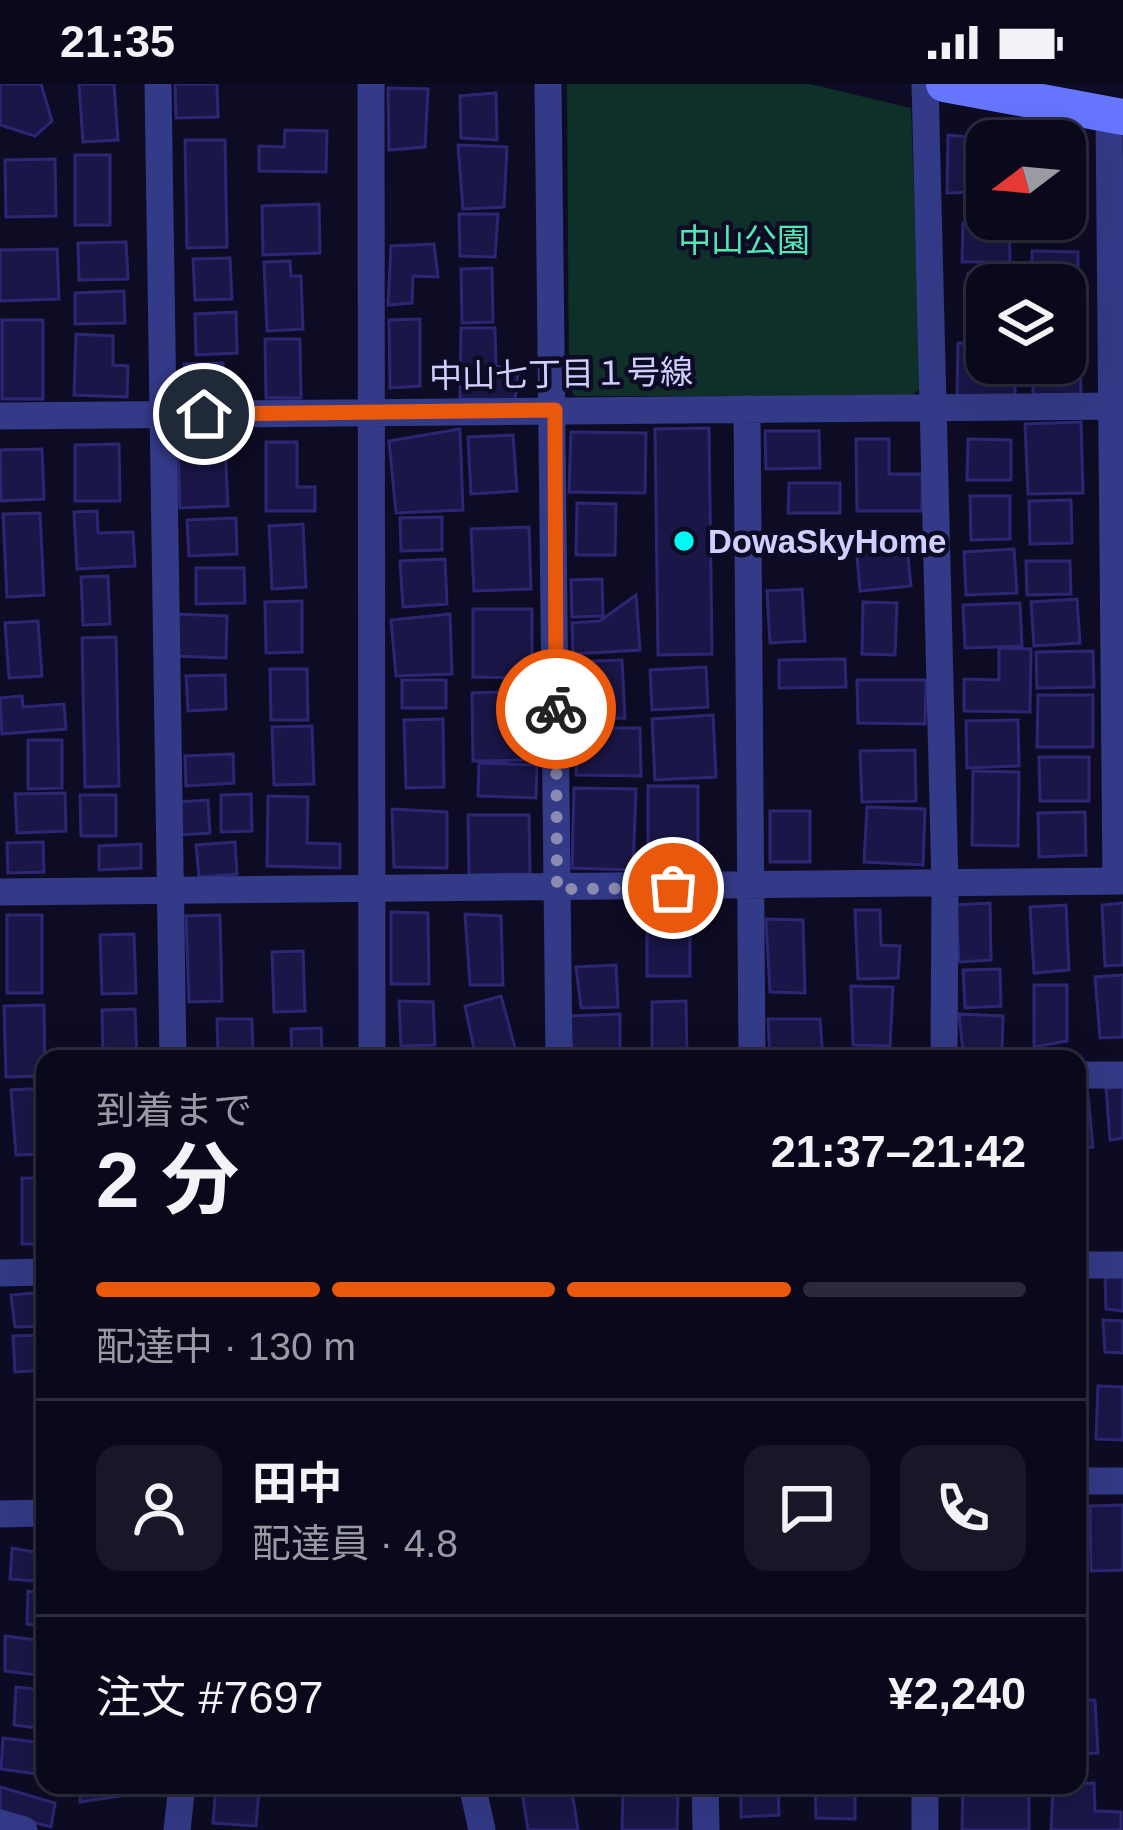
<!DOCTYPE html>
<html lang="ja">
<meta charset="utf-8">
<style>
:root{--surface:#0a091b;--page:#181728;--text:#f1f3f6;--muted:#999aa3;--line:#2a2a3a;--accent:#ea580c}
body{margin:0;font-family:Helvetica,"Noto Sans JP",sans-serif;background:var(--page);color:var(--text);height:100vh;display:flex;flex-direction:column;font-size:45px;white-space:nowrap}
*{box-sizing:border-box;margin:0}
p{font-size:39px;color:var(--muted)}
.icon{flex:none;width:66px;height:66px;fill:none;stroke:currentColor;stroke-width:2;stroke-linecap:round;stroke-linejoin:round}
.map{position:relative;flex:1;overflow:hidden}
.sheet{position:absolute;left:36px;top:966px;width:1050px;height:744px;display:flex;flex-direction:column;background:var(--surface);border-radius:24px;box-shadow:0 12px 48px #0002,0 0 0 3px var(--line)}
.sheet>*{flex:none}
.needle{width:78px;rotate:254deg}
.tools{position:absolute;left:966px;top:36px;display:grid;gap:24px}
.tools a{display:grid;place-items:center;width:120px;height:120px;border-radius:24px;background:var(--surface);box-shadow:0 12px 48px #0002,0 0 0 3px var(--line);font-size:60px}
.pin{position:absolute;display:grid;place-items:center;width:102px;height:102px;color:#fff;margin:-51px;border:6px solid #fff;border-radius:50%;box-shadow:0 3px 12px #0007}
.courier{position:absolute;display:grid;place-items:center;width:120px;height:120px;margin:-60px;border:9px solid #ea580c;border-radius:50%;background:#fff;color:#222;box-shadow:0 3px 15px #0007}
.headline em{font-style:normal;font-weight:700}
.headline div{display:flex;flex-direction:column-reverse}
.headline{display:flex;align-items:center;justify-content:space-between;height:204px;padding:0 60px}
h1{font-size:78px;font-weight:700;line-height:90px}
.bar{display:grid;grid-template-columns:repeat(4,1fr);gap:18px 12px;align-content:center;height:144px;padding:0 60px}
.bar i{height:15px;border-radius:9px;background:var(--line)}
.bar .on{background:var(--accent)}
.bar p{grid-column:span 4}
.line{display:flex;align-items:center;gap:30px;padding:0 60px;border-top:3px solid var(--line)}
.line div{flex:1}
.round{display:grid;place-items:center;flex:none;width:126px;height:126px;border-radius:24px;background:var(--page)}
.status{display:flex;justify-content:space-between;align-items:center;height:84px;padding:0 60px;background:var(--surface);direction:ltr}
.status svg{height:33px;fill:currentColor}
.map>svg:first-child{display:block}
</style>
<div class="status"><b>21:35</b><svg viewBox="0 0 49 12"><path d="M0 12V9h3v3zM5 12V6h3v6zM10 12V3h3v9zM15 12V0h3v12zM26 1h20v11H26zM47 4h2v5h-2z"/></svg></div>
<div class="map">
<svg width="1123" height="1746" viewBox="0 0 1123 1746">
<rect width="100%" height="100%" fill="#0d0c24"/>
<path fill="#0f2f29" d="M567 0H810L911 24 921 303 912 312H575L569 304Z"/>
<path fill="#1a1647" stroke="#2c2775" stroke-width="3" d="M0 0H41L52 37 35 52 0 41Z
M79 0H114L118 56 83 58Z
M175 0H217L218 33 176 34Z
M388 4 428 5 425 63 389 66Z
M496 9 497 56 461 54 460 12Z
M285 46 327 47 326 88 259 87V62L284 63Z
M948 51 980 54 978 108 947 109Z
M185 56H225L227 163 187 164Z
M458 61 507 63 504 123 463 125Z
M75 71H110V141H75Z
M55 75 56 132 6 133 5 76Z
M319 120 320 169 263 171 262 122Z
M459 130H498L495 173 460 172Z
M963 139 1009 140 1010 178H962Z
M126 158 128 195 79 196 78 159Z
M434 160 438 193 413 192 412 219 388 221 391 162Z
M57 165 59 215 0 217V166Z
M1032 167 1078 168V219L1065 218V201H1032Z
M230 174 232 215 195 216 193 175Z
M290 177 291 192H301L303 245 267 247 264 178Z
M492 184 493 238 462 239 461 185Z
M968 189 1021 190V201H987V249L966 248Z
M124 207 125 239 75 240V209Z
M236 228 237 269 196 271 195 230Z
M420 235V302L390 304 389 236Z
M2 236H43V315H2Z
M461 244H495L496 281 518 292 515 316 460 315Z
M76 250 113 252V281L128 282 127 313 74 311Z
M265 255H300L301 314H266Z
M958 259 987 260V279H1015V314L957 313Z
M1065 274H1080L1081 310 1033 311V279H1065Z
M223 279 225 314 186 316 184 280Z
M1081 338 1083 409 1028 410 1025 340Z
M709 344 712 570 658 571 655 345Z
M460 345 463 426 396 429 389 357Z
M765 347H819L820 384 766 385Z
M571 348 646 349 645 409 569 408Z
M513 351 517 407 471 410 468 353Z
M856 355H889V390H922V427H857Z
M968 355 1011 356V396H967Z
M266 358H297V403H315V427H266Z
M119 360 120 417H75V361Z
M225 360 228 422 180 424 178 361Z
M42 365 44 415 1 417 0 366Z
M789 399H840V429H788Z
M970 412H1010V455L971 456Z
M1071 416 1072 459 1030 460 1029 417Z
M577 419 616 420 615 471H576Z
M97 427 98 449 133 448 135 482 77 485 74 428Z
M40 429 44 511 7 513 3 430Z
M442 433V466L401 467 400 434Z
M236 434 237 470 189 472 187 436Z
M303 440 306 503 272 505 269 442Z
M529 443 531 505 474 507 471 445Z
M906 455 911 502 860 507 856 460Z
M1014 465 1017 509 966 511 964 468Z
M445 475 447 520 403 523 400 477Z
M1026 477H1070L1071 510 1027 511Z
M196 484H244L245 519 196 520Z
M108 492 110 540 83 541 81 493Z
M602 495 603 532 572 533 571 496Z
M802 505 805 557 770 559 767 507Z
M636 511 640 566 573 570 572 539 600 537Z
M1077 515 1080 559 1034 562 1031 518Z
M302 517V568L266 569 265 518Z
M863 518 897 519 895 571 862 570Z
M1020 519 1022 562 965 564 963 521Z
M473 525H532V594L473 593Z
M176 530 227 532 226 574 175 572Z
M450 530 452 590 396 592 391 536Z
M38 537 42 592 9 594 5 539Z
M116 553 119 702 85 703 82 554Z
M999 564 1031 565 1030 628 964 627V595L999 596Z
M1093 567 1094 603 1037 604 1036 568Z
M845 575 846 603 779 604V576Z
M622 576 625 634 573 636 570 578Z
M706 583 708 623 652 626 650 586Z
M270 585H307L308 636H271Z
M225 591 226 625 188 627 186 592Z
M402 596H446V624H402Z
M857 596H926L925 640 858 639Z
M538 607 540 676 473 677 472 609Z
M1038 611H1093V663H1037Z
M22 612 23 623 64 620 66 645 2 650 0 614Z
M713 631 716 693 655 696 652 635Z
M443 635 444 703 406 704 404 636Z
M1018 636 1019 682 967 684 966 637Z
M312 642 314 700 274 701 272 643Z
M576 644H640L641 692 576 691Z
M28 656H62V704L28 705Z
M915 666 916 717 862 718 860 667Z
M233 670 234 699 186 702 185 672Z
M1039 673H1089V717H1040Z
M479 679 537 681 536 714 478 712Z
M973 687 1019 688 1018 762 972 761Z
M648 702H698V779L648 778Z
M574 704 636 705 633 786 572 784Z
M65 709 66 747 17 749 15 710Z
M251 710 252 747 221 748V711Z
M80 711H116V752H81Z
M268 712 308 713 307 759 340 760V784L267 782Z
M208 716 210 749 180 751 178 718Z
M867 723 925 725 923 781 864 778Z
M392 725 447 728V784L394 783Z
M770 727H810V778H770Z
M1085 728 1086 771 1039 773 1038 729Z
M468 731H529L530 790 469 791Z
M43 758 44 788 8 789 7 759Z
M235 758 237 790 199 793 196 761Z
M141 760V784L99 786V762Z
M990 819 991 876 959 878 956 821Z
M1123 819V881L1105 882 1102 821Z
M1066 821 1069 886 1034 889 1030 823Z
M855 826H880L881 861 900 862 898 894 858 895Z
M391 828 428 829 429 900H391Z
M465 830 501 832 503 901H470Z
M7 831H42V909H7Z
M220 831 222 917 189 918 186 832Z
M647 834H690V892H647Z
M766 835 803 836 805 909 770 908Z
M134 850 136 909 102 910 100 851Z
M303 867 305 927 274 928 272 868Z
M616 881 618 923 581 924 576 883Z
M1000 885 1001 922 965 924 963 886Z
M1123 891V953L1100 954 1095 893Z
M1034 901H1067V957L1034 963Z
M851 902 893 903 890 962 853 961Z
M501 912 518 975H476L465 922Z
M399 917 433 918 435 961 401 962Z
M686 917 687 975H652V918Z
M44 921 45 992 6 993 4 922Z
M135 925 137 975H103L102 926Z
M620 930V975H593L591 965H572L569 932Z
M959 930 1003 932 1002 966 963 967Z
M217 935H252L253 975H218Z
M768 935H820L823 975H770Z
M321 944 322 975H292L291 945Z
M1123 1003V1054L1110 1056 1106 1004Z
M45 1004V1070L16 1071 11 1006Z
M1077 1011H1088L1093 1063 1077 1064Z
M22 1094H45V1160H22Z
M1105 1191H1123V1227L1106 1225Z
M45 1208V1242L15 1243 11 1211Z
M1103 1236 1123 1237V1269L1105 1268Z
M45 1251V1286L15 1288 13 1252Z
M1098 1302 1123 1303V1356L1096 1355Z
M1123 1421V1486L1091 1487 1090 1422Z
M12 1464 45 1470V1498L10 1495Z
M28 1507 45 1510V1543L27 1540Z
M5 1552 45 1557V1592L5 1587Z
M16 1603 45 1606V1645L14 1641Z
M1077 1616H1095L1098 1669 1077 1670Z
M3 1654 45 1659V1691L1 1685Z
M1094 1699 1095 1727 1121 1728V1746H1051L1053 1701Z
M81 1701H131L128 1711 80 1718Z
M571 1701 578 1746H528L521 1702Z
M741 1701H778L779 1731 741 1733Z
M963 1701H1029V1746H962Z
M815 1702 855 1703V1735L816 1734Z
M0 1703 55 1719 51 1743 0 1730Z
M216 1703 259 1707 256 1742 213 1739Z
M623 1708 678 1710 677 1746H622Z"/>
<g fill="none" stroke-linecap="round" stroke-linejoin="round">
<path stroke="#333a87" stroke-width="27" d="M158 0 173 975
M371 0 372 975
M548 0 559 975
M925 0 945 800 944 975
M1109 30 1116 797
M747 325 752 975
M0 332 1123 322
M0 808 1123 797
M1077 991H1123
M1077 1181H1123
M0 1189 45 1188
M1077 1397H1123
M0 1430 45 1429
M472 1701 482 1746
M705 1701 706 1746
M0 1739 24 1746
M177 1746 182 1701
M925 1746V1701"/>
<path stroke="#6676ff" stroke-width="36" d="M944 0 1123 33"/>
</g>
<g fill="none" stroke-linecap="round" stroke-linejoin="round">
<path stroke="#8b8bb2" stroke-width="12" stroke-dasharray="0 21.6" d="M556 625 557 805 673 804"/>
<path stroke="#ea580c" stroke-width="15" d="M204 330 555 326 556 625"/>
</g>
<circle fill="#00faf3" stroke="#0d0c24" stroke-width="4.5" cx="684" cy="457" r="12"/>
<g text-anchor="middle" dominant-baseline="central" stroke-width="9" stroke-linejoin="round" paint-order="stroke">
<g font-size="33" fill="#51e9b0" stroke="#0d0c24">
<text x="744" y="156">中山公園</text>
</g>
<g font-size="33" fill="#cfd0ff" stroke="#0d0c24">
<text transform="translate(561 290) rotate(-1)">中山七丁目１号線</text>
</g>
<g font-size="33" font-weight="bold" fill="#cfd0ff" stroke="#0d0c24" text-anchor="start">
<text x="708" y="457">DowaSkyHome</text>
</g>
</g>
</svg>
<div class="tools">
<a><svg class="needle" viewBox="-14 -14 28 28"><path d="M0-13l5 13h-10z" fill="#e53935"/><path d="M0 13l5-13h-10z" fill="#999aa3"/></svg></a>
<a><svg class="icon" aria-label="layers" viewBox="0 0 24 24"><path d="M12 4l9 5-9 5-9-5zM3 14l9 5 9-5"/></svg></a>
</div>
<div class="pin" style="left:673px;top:804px;background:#ea580c"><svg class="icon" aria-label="bag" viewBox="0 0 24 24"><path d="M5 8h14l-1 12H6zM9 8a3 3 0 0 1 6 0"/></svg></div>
<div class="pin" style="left:204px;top:330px;background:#1f2937"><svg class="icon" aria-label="home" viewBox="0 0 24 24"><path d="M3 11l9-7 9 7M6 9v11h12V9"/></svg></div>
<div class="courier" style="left:556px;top:625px"><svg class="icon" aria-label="bike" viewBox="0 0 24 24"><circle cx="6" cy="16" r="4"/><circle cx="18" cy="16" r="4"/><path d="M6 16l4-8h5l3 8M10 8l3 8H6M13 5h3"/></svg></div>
<section class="sheet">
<div class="headline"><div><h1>2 分</h1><p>到着まで</p></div><em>21:37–21:42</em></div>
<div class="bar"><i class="on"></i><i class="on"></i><i class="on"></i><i></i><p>配達中 · 130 m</p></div>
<div class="line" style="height:216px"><a class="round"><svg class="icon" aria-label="person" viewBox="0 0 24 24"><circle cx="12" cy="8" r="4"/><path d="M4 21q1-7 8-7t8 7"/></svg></a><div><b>田中</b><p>配達員 · 4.8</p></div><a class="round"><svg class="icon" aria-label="chat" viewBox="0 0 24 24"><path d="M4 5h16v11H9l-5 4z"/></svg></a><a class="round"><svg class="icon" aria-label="phone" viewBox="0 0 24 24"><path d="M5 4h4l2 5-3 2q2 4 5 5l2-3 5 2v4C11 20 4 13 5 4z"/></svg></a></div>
<div class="line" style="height:156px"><div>注文 #7697</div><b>¥2,240</b></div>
</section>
</div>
